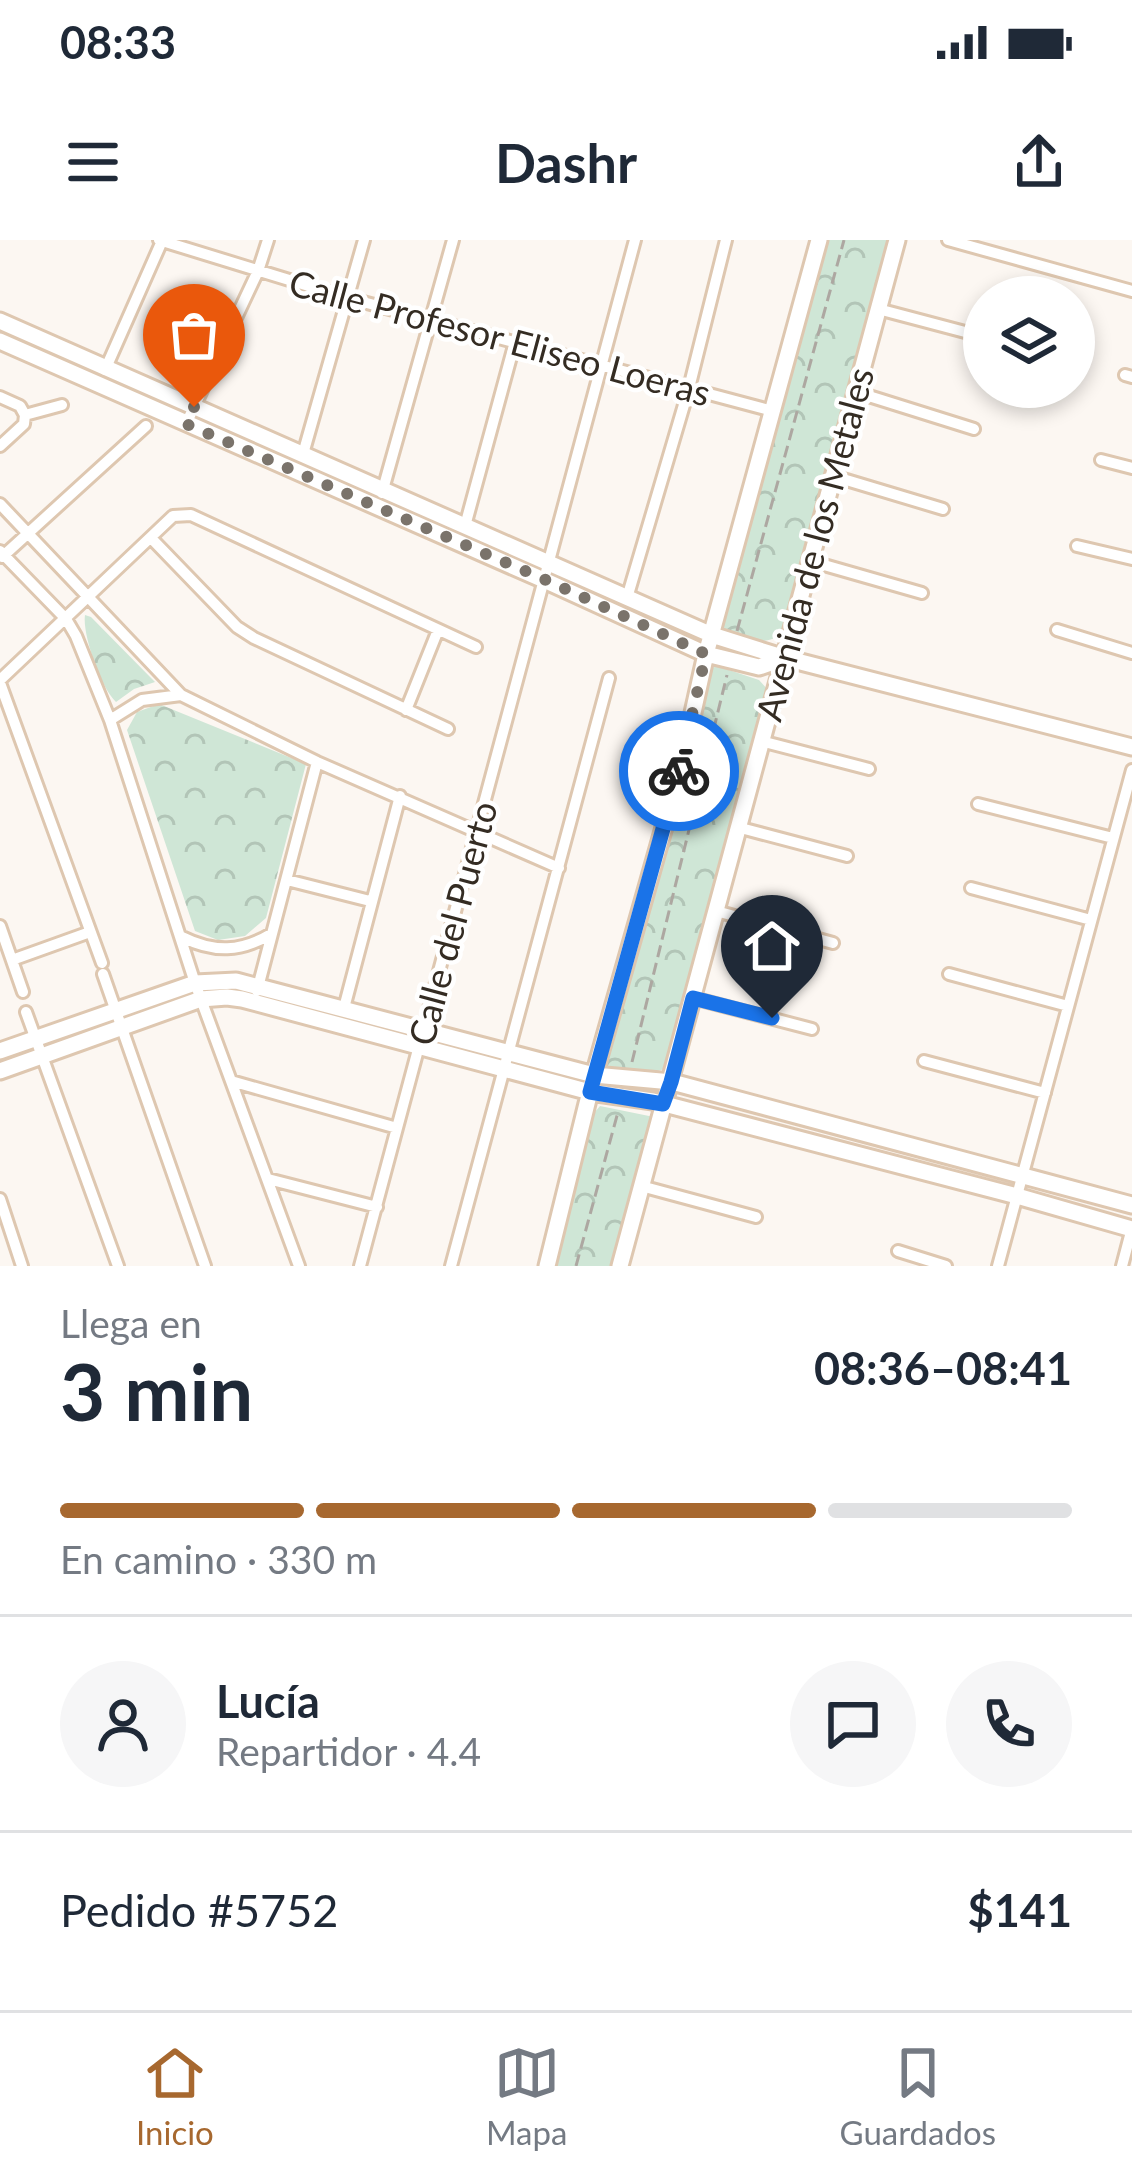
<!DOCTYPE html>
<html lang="es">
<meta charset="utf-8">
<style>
:root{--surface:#fff;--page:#f6f6f7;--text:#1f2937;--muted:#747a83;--line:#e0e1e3;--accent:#a7682f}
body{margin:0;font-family:Lato,sans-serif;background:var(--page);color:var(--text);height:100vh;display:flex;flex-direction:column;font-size:45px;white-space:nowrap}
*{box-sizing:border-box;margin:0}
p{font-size:39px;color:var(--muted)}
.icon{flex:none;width:66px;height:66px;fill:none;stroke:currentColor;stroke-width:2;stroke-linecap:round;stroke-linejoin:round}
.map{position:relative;height:1026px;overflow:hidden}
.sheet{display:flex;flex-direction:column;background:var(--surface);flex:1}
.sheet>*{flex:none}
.controls{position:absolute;left:963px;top:36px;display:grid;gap:24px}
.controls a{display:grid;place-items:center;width:132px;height:132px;border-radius:50%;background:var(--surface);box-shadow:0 6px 18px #0003;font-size:60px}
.pin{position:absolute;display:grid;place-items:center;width:102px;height:102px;color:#fff;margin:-123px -51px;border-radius:50% 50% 50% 0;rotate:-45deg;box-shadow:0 0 12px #0007}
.pin .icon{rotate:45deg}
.courier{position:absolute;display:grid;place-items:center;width:120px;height:120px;margin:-60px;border:9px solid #1a73e8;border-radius:50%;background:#fff;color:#222;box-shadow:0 3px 15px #0007}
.summary em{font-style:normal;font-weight:700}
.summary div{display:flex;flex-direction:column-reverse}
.summary{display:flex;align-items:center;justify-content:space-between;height:204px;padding:0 60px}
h1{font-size:78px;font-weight:700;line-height:90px}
.bar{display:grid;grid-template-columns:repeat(4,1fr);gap:18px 12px;align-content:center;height:144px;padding:0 60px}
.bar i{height:15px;border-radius:9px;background:var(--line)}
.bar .selected{background:var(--accent)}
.bar p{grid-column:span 4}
.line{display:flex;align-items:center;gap:30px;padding:0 60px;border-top:3px solid var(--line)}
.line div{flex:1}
.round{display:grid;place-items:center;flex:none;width:126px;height:126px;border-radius:63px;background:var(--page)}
.status{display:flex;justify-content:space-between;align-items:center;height:84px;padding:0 60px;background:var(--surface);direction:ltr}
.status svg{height:33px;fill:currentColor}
header{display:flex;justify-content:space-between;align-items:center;height:156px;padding:0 60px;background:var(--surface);font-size:54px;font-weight:700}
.menu{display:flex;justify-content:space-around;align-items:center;height:168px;border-top:3px solid var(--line);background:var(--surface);font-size:33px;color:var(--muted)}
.menu a{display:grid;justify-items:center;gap:6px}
.menu .selected{color:var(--accent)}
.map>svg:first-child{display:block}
</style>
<div class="status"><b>08:33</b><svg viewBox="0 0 49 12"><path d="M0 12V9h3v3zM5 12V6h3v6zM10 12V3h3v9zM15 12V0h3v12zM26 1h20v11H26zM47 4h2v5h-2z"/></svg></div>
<header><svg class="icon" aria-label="menu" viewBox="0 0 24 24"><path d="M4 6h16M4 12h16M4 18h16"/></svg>Dashr<svg class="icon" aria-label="share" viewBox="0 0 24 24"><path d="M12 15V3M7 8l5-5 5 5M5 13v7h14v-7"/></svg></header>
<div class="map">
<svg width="1132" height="1026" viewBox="0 0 1132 1026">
<defs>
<pattern id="park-crowns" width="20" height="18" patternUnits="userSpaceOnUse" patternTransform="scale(3)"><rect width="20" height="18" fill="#cfe6d6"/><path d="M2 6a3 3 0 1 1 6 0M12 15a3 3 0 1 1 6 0" fill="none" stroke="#b2c5b7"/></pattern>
</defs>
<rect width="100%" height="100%" fill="#fcf7f2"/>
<path fill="url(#park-crowns)" d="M823 0H891L785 391C763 410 743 398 716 392Z
M85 375 91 377 155 442 134 449 116 462C101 448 82 394 85 375Z
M717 426 759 440 768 450 669 828 653 832 603 829 712 428Z
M159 464 306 524 266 678 245 696 218 700 195 691 127 490 137 472Z
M600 866 654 877 613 1026H552L594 873Z"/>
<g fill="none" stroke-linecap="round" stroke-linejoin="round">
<defs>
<path id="street" d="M159 0 348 58 773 171
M948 0 1132 51
M878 69 984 97
M105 130 162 1
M1125 135 1132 137
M856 152 974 189
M0 157 20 166 25 175
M186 184 258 31 268 0
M0 206 24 184 25 175 62 165
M303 214 364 0
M1101 220 1132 228
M833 236 943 269
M382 253 453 0
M0 264 181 455 317 522 559 628
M465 286 515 102
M151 298 237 387 254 398 448 489
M1077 306 1132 319
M0 311 66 379 76 396 110 480 195 743 299 1026
M2 317 146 186
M810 321 922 353
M627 358 689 148 726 0
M1057 390 1132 413
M0 440 173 276 191 275 476 407
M0 443 102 723
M406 470 438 390
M110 480 142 460 181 455
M761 501 869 529
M978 564 1113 598
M737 587 847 616
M287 640 370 661
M971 648 1091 680
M716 671 833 703
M0 686 23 752
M182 697C214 713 241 712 271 694
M12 720 90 692
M103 734 205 1026
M949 734 1068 766
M257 751 317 522
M693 758 812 789
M344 768 400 556
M26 772 118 1026
M924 821 1045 853
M231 841 397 888
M268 939 377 967
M641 946 756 977
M0 959 22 1026
M898 1011 946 1026
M360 1026 635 0
M451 1026 609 438
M998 1026 1132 530
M1122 1026 1132 988"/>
<path id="secondary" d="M0 81 712 395 785 418 1132 507
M0 101 546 341 706 414 759 427 785 418
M0 811 195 743 236 741 594 835 672 842 1132 965
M0 831 201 759 227 757 242 759 590 852 653 861 1017 956 1132 989
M547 1026 594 835 681 527 706 414 819 0
M620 1026 897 0"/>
</defs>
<use href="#street" stroke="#dec7b0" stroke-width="16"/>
<use href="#secondary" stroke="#dec7b0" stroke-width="21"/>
<path stroke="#ada7a1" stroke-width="3" stroke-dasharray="12 6" stroke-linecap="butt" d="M737 391 844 0
M632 822 727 435
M576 1026 618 872"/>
<use href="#street" stroke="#fff" stroke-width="10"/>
<use href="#secondary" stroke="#fff" stroke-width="15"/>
</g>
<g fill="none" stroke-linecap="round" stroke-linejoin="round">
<path stroke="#7a736b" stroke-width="12" stroke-dasharray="0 21.6" d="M194 167 186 184 546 340 706 414 679 531"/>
<path stroke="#1a73e8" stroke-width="15" d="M679 531 590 852 663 864 671 842 693 758 772 778"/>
</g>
<g text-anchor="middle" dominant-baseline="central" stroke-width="9" stroke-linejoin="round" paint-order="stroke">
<g font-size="36" fill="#342c23" stroke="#fff">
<text transform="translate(500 97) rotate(15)">Calle Profesor Eliseo Loeras</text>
<text transform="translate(814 304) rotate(-75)">Avenida de los Metales</text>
<text transform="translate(452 683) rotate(-75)">Calle del Puerto</text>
</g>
</g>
</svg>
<div class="controls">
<a><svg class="icon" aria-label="layers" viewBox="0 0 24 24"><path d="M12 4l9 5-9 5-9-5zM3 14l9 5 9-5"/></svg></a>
</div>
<div class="pin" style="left:194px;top:167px;background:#ea580c"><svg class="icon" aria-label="bag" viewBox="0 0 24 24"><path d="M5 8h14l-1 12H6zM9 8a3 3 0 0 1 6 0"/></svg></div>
<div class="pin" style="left:772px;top:778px;background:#1f2937"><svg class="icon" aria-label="home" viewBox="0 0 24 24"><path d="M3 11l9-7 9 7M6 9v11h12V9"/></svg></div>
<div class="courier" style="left:679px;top:531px"><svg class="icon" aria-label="bike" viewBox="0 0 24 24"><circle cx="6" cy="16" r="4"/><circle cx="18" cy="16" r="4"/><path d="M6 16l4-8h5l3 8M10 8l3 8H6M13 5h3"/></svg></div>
</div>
<section class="sheet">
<div class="summary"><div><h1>3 min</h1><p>Llega en</p></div><em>08:36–08:41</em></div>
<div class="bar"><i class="selected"></i><i class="selected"></i><i class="selected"></i><i></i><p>En camino · 330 m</p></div>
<div class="line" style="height:216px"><a class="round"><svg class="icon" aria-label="person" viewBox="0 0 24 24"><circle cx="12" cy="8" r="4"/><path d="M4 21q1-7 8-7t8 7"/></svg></a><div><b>Lucía</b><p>Repartidor · 4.4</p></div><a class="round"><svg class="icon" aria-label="chat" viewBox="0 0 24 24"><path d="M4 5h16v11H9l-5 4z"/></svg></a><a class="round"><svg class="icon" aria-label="phone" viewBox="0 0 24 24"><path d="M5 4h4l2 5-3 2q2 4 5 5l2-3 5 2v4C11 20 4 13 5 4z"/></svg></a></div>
<div class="line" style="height:156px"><div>Pedido #5752</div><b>$141</b></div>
</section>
<nav class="menu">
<a class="selected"><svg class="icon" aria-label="home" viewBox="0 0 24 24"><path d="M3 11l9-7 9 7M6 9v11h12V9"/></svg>Inicio</a>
<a><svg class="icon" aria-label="map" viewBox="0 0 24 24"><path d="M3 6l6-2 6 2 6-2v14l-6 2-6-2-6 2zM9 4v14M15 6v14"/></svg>Mapa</a>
<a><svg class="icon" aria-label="saved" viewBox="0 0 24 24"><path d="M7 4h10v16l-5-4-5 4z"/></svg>Guardados</a>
</nav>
